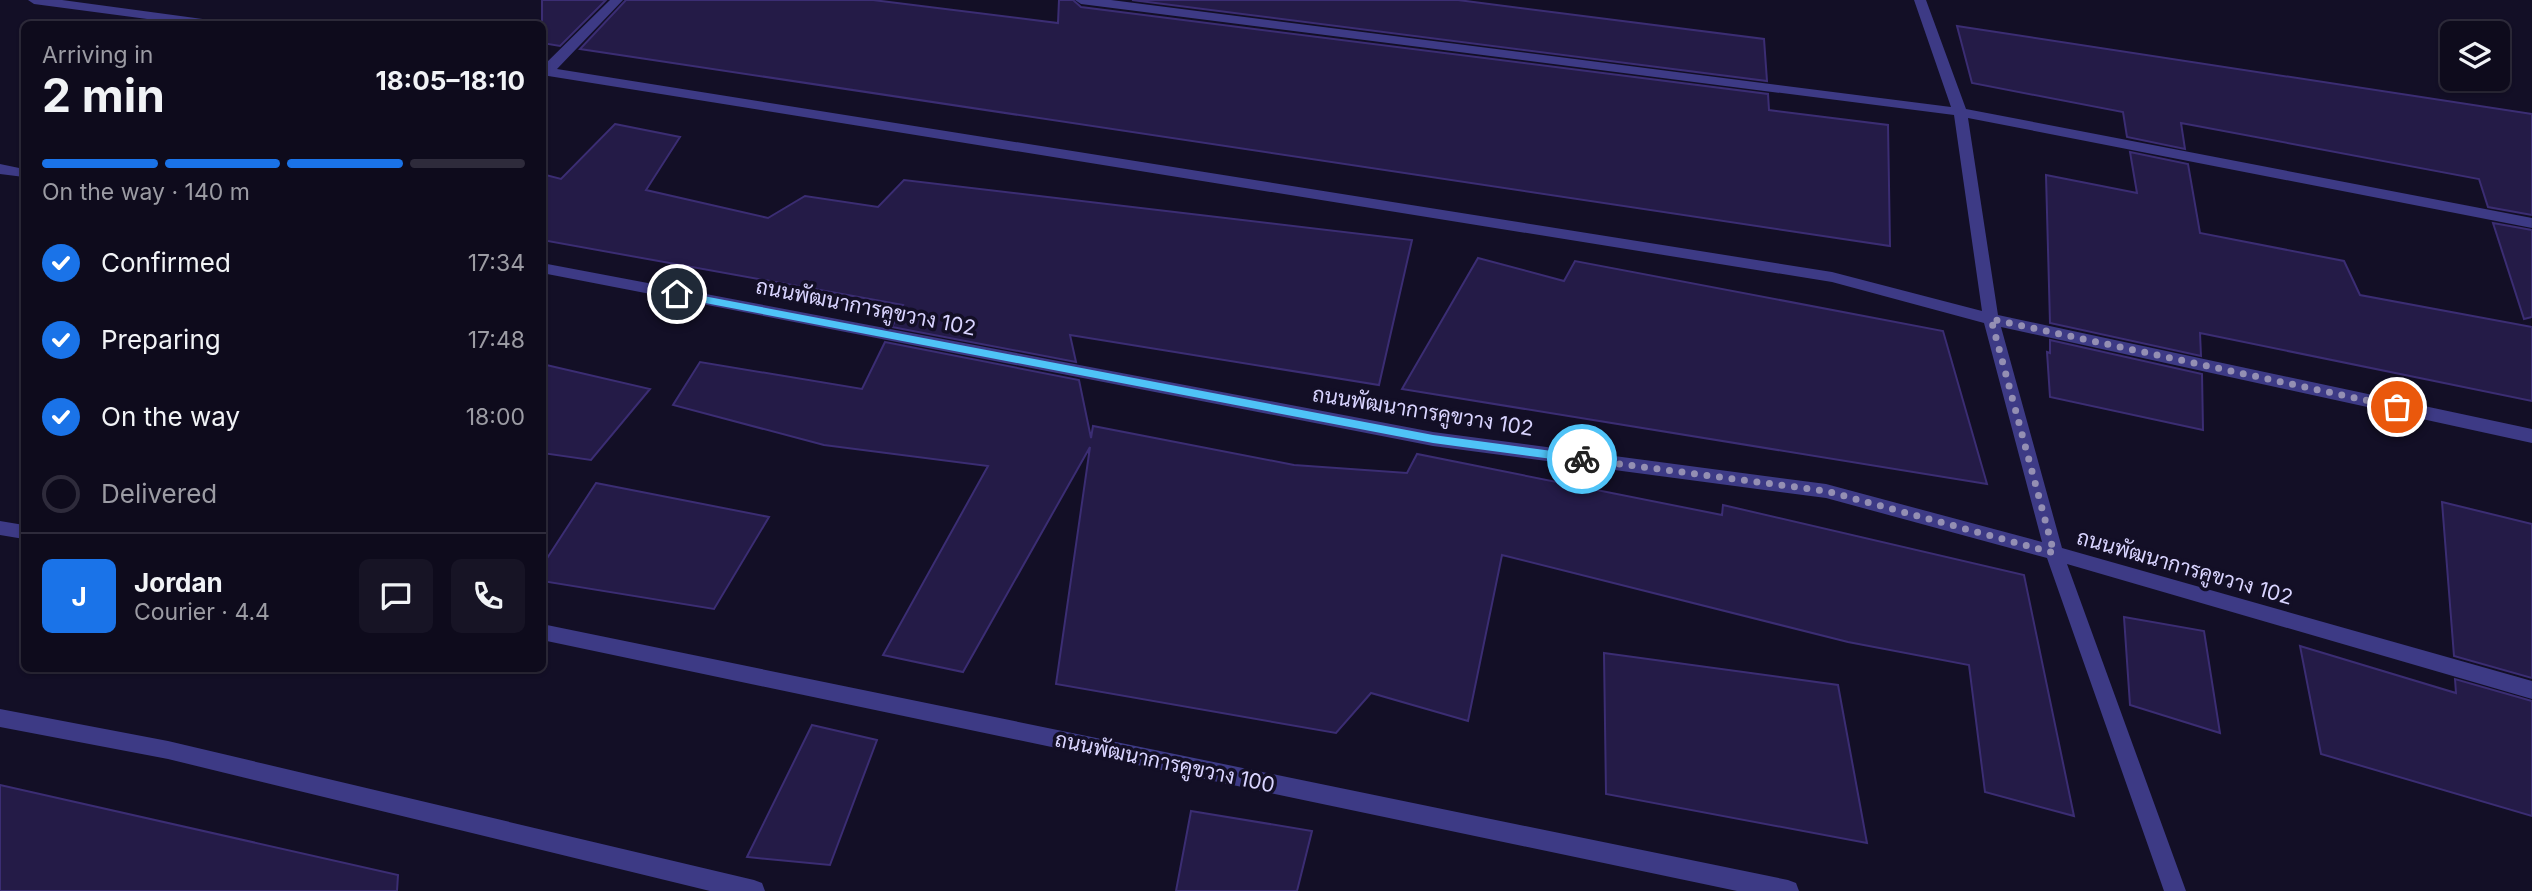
<!DOCTYPE html>
<meta charset="utf-8">
<style>
:root{--surface:#0e0b1c;--page:#171425;--text:#f1f3f6;--muted:#9b9ba3;--line:#2e2b3b;--accent:#1a73e8}
body{margin:0;font-family:Inter,Sarabun,sans-serif;background:var(--page);color:var(--text);height:100vh;display:flex;flex-direction:column;font-size:26px;white-space:nowrap}
*{box-sizing:border-box;margin:0}
p{font-size:23px;color:var(--muted)}
.icon{flex:none;width:38px;height:38px;fill:none;stroke:currentColor;stroke-width:2;stroke-linecap:round;stroke-linejoin:round}
.map{position:relative;flex:1;overflow:hidden}
.side{position:absolute;left:21px;top:21px;width:525px;height:651px;display:flex;flex-direction:column;background:var(--surface);border-radius:10px;box-shadow:0 2px 5px #0004,0 0 0 2px var(--line)}
.side>*{flex:none}
.tools{position:absolute;left:2440px;top:21px;display:grid;gap:14px}
.tools a{display:grid;place-items:center;width:70px;height:70px;border-radius:10px;background:var(--surface);box-shadow:0 2px 5px #0004,0 0 0 2px var(--line);font-size:35px}
.pin{position:absolute;display:grid;place-items:center;width:60px;height:60px;color:#fff;margin:-30px;border:4px solid #fff;border-radius:50%;box-shadow:0 2px 7px #0007}
.courier{position:absolute;display:grid;place-items:center;width:70px;height:70px;margin:-35px;border:5px solid #4fc3f7;border-radius:50%;background:#fff;color:#222;box-shadow:0 2px 9px #0007}
.summary em{font-style:normal;font-weight:700}
.summary div{display:flex;flex-direction:column-reverse}
.summary{display:flex;align-items:center;justify-content:space-between;height:119px;padding:0 21px}
h1{font-size:46px;font-weight:700;line-height:52px}
.bar{display:grid;grid-template-columns:repeat(4,1fr);gap:10px 7px;align-content:center;height:84px;padding:0 21px}
.bar i{height:9px;border-radius:5px;background:var(--line)}
.bar .current{background:var(--accent)}
.bar p{grid-column:span 4}
.line{display:flex;align-items:center;gap:18px;padding:0 21px;border-top:2px solid var(--line)}
.line div{flex:1}
.round{display:grid;place-items:center;flex:none;width:74px;height:74px;border-radius:10px;background:var(--page)}
ol{padding:0 21px;list-style:none}
li{display:flex;align-items:center;gap:21px;height:77px}
li p{margin-inline-start:auto}
li .icon{padding:7px;border-radius:50%;background:var(--accent);color:#fff;stroke-width:4}
li:last-child{color:var(--muted)}
li i{width:38px;height:38px;border:4px solid var(--line);border-radius:50%}
.map>svg:first-child{display:block}
</style>
<div class="map">
<svg width="2532" height="891" viewBox="0 0 2532 891">
<rect width="100%" height="100%" fill="#130f26"/>
<path fill="#241b47" stroke="#3b2d73" stroke-width="2" d="M542 0H606L560 46 542 43Z
M626 0H873L1058 23 1059 0H1073L1081 7 1768 94 1769 110 1888 125 1890 246 580 49Z
M1132 0H1458L1764 39 1767 81Z
M1957 26 2532 114V215L2488 207 2479 179 2181 123 2185 149 2127 137 2123 112 1972 83Z
M615 124 680 137 646 190 768 218 805 196 878 207 904 180 1412 240 1379 385 1070 335 1076 362 892 327 903 305 542 240V174L561 179Z
M2130 152 2188 164 2200 233 2344 261 2360 295 2532 327V401L2200 333 2201 356 2050 323 2046 175 2137 193Z
M2493 223 2532 230V317L2524 319Z
M1478 258 1564 281 1575 261 1943 331 1987 484 1402 389Z
M2050 340 2202 374 2203 430 2050 397 2047 352 2050 353Z
M885 342 1079 380 1091 438 1093 426 1294 465 1407 473 1417 454 1722 515 1723 505 2024 575 2074 816 1985 792 1969 665 1848 642 1502 555 1468 721 1371 693 1336 733 1056 684 1090 447 963 672 883 655 988 466 824 445 673 405 700 362 862 389Z
M542 364 650 389 591 460 542 453Z
M596 483 769 517 714 609 542 581V566Z
M2442 502 2532 524V678L2454 656Z
M2124 617 2204 631 2220 733 2130 705Z
M2300 646 2456 693 2455 679 2532 701V816L2321 754Z
M1604 653 1838 685 1867 843 1606 794Z
M812 725 877 740 830 865 747 857Z
M0 785 398 875 397 891H0Z
M1191 811 1312 831 1297 891H1176Z"/>
<g fill="none" stroke-linecap="round" stroke-linejoin="round">
<path fill="#3d3a85" fill-rule="evenodd" d="M28 0H62L210 20 216 24H185L34 4Z
M610 0H623L557 69 1832 272 1982 311 1954 115 1081 4 1075 0H1111L1951 107 1914 0H1926L1966 109 2532 218V228L1968 118 1998 315 2532 429V443L2001 327 2062 548 2532 681V699L2067 564 2186 891H2164L2047 558 1826 498 1433 446 542 273V263L1433 432 1826 484 2042 542 1984 323 1832 282 542 75V67Z
M0 164 24 169V177L0 174Z
M0 521 24 525V539L0 535Z
M542 624 1788 880 1796 883 1799 891H1737L542 640Z
M0 709 168 741 754 880 762 883 765 891H710L168 759 0 727Z"/>
</g>
<path fill="#4fc3f7" d="M677 291 1433 435 1582 455 1588 459 1582 463 1433 443 674 297 672 294Z"/>
<g fill="none" stroke-linecap="round" stroke-linejoin="round">
<path stroke="#948fb3" stroke-width="7" stroke-dasharray="0 12.6" d="M1582 459 1826 491 2054 553 1991 319 2397 407"/>
</g>
<g text-anchor="middle" dominant-baseline="central" stroke-width="7" stroke-linejoin="round" paint-order="stroke">
<g font-size="21" fill="#d9d4ff" stroke="#130f26">
<text transform="translate(866 307) rotate(11)">ถนนพัฒนาการคูขวาง 102</text>
<text transform="translate(1423 411) rotate(9)">ถนนพัฒนาการคูขวาง 102</text>
<text transform="translate(2185 567) rotate(16)">ถนนพัฒนาการคูขวาง 102</text>
<text transform="translate(1165 762) rotate(12)">ถนนพัฒนาการคูขวาง 100</text>
</g>
</g>
</svg>
<div class="tools">
<a><svg class="icon" aria-label="layers" viewBox="0 0 24 24"><path d="M12 4l9 5-9 5-9-5zM3 14l9 5 9-5"/></svg></a>
</div>
<div class="pin" style="left:2397px;top:407px;background:#ea580c"><svg class="icon" aria-label="bag" viewBox="0 0 24 24"><path d="M5 8h14l-1 12H6zM9 8a3 3 0 0 1 6 0"/></svg></div>
<div class="pin" style="left:677px;top:294px;background:#1f2937"><svg class="icon" aria-label="home" viewBox="0 0 24 24"><path d="M3 11l9-7 9 7M6 9v11h12V9"/></svg></div>
<div class="courier" style="left:1582px;top:459px"><svg class="icon" aria-label="bike" viewBox="0 0 24 24"><circle cx="6" cy="16" r="4"/><circle cx="18" cy="16" r="4"/><path d="M6 16l4-8h5l3 8M10 8l3 8H6M13 5h3"/></svg></div>
<section class="side">
<div class="summary"><div><h1>2 min</h1><p>Arriving in</p></div><em>18:05–18:10</em></div>
<div class="bar"><i class="current"></i><i class="current"></i><i class="current"></i><i></i><p>On the way · 140 m</p></div>
<ol>
<li><svg class="icon" aria-label="check" viewBox="0 0 24 24"><path d="M5 12l5 5 9-10"/></svg>Confirmed<p>17:34</p></li>
<li><svg class="icon" aria-label="check" viewBox="0 0 24 24"><path d="M5 12l5 5 9-10"/></svg>Preparing<p>17:48</p></li>
<li><svg class="icon" aria-label="check" viewBox="0 0 24 24"><path d="M5 12l5 5 9-10"/></svg>On the way<p>18:00</p></li>
<li><i></i>Delivered</li>
</ol>
<div class="line" style="height:126px"><b class="round" style="background:var(--accent);color:#fff">J</b><div><b>Jordan</b><p>Courier · 4.4</p></div><a class="round"><svg class="icon" aria-label="chat" viewBox="0 0 24 24"><path d="M4 5h16v11H9l-5 4z"/></svg></a><a class="round"><svg class="icon" aria-label="phone" viewBox="0 0 24 24"><path d="M5 4h4l2 5-3 2q2 4 5 5l2-3 5 2v4C11 20 4 13 5 4z"/></svg></a></div>
</section>
</div>
